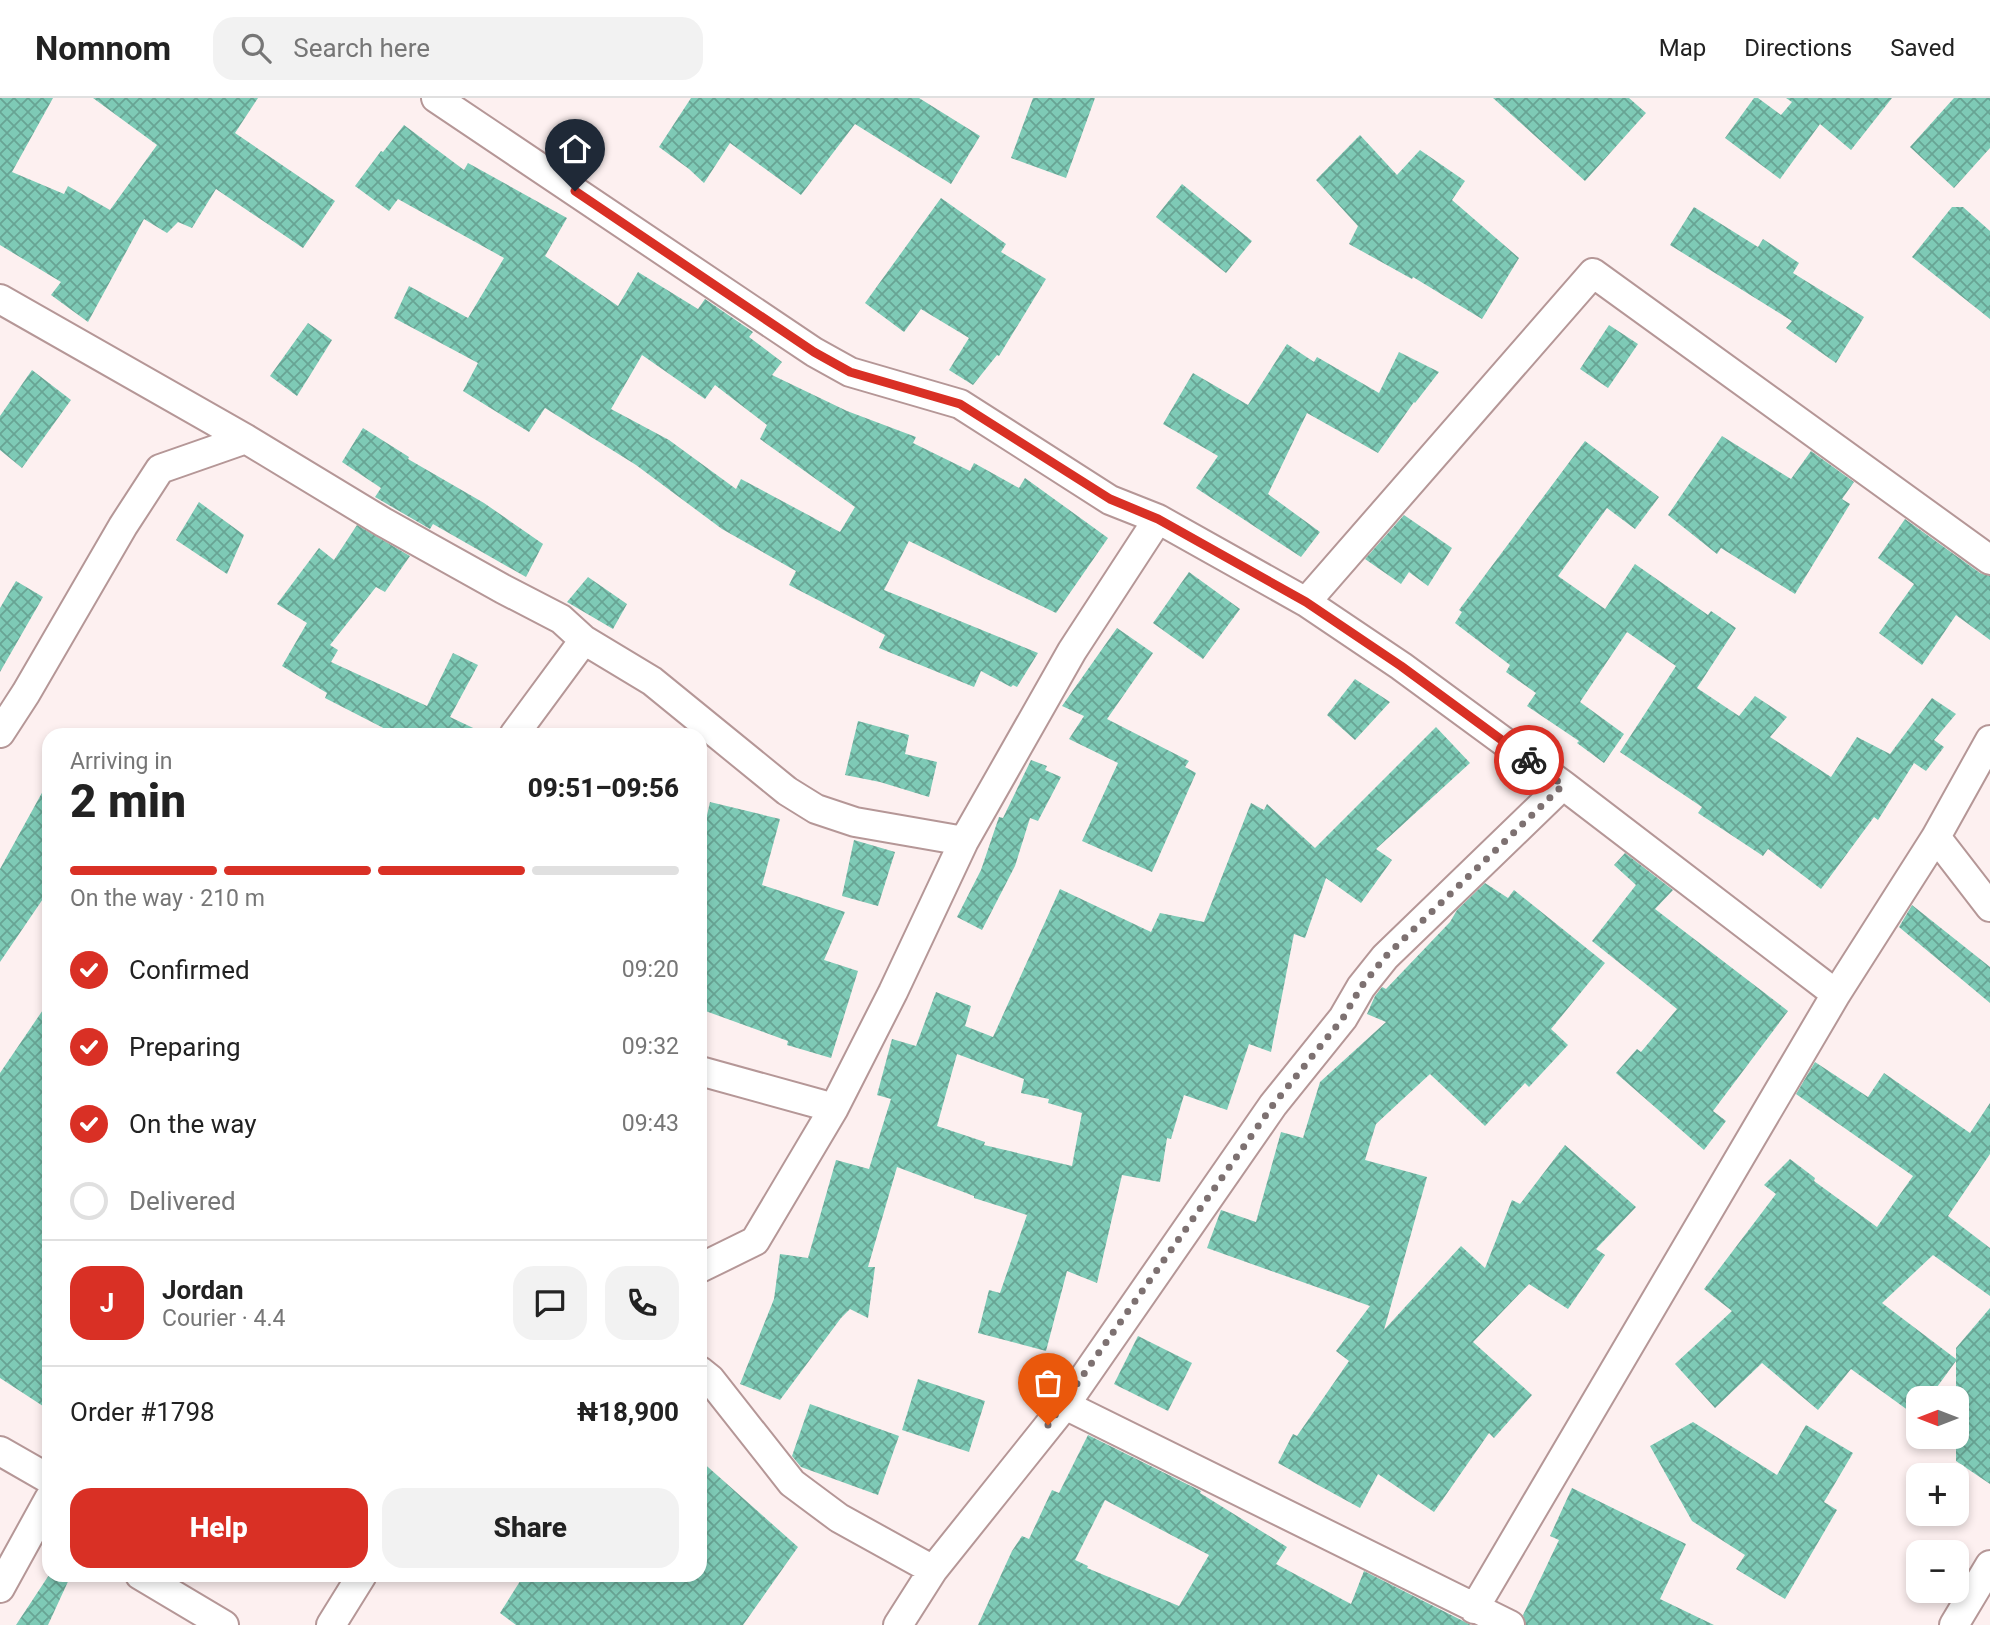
<!DOCTYPE html>
<meta charset="utf-8">
<style>
:root{--surface:#fff;--page:#f2f2f2;--text:#222;--muted:#767676;--line:#e0e0e0;--accent:#d93025}
body{margin:0;font-family:Roboto,sans-serif;background:var(--page);color:var(--text);height:100vh;display:flex;flex-direction:column;font-size:26px;white-space:nowrap}
*{box-sizing:border-box;margin:0}
p{font-size:23px;color:var(--muted)}
.icon{flex:none;width:38px;height:38px;fill:none;stroke:currentColor;stroke-width:2;stroke-linecap:round;stroke-linejoin:round}
.map{position:relative;flex:1;overflow:hidden}
.panel{position:absolute;left:42px;top:630px;width:665px;height:854px;display:flex;flex-direction:column;background:var(--surface);border-radius:21px;box-shadow:0 4px 10px #0003}
.panel>*{flex:none}
.needle{width:46px;rotate:270deg}
.controls{position:absolute;left:1906px;top:1288px;display:grid;gap:14px}
.controls a{display:grid;place-items:center;width:63px;height:63px;border-radius:14px;background:var(--surface);box-shadow:0 4px 10px #0003;font-size:35px}
.pin{position:absolute;display:grid;place-items:center;width:60px;height:60px;color:#fff;margin:-72px -30px;border-radius:50% 50% 50% 0;rotate:-45deg;box-shadow:0 0 7px #0007}
.pin .icon{rotate:45deg}
.courier{position:absolute;display:grid;place-items:center;width:70px;height:70px;margin:-35px;border:5px solid #d93025;border-radius:50%;background:#fff;color:#222;box-shadow:0 2px 9px #0007}
.head em{font-style:normal;font-weight:800}
.head div{display:flex;flex-direction:column-reverse}
.head{display:flex;align-items:center;justify-content:space-between;height:119px;padding:0 28px}
h1{font-size:46px;font-weight:800;line-height:52px}
.bar{display:grid;grid-template-columns:repeat(4,1fr);gap:10px 7px;align-content:center;height:84px;padding:0 28px}
.bar i{height:9px;border-radius:5px;background:var(--line)}
.bar .selected{background:var(--accent)}
.bar p{grid-column:span 4}
.line{display:flex;align-items:center;gap:18px;padding:0 28px;border-top:2px solid var(--line)}
.line div{flex:1}
.round{display:grid;place-items:center;flex:none;width:74px;height:74px;border-radius:21px;background:var(--page)}
ol{padding:0 28px;list-style:none}
li{display:flex;align-items:center;gap:21px;height:77px}
li p{margin-inline-start:auto}
li .icon{padding:7px;border-radius:50%;background:var(--accent);color:#fff;stroke-width:4}
li:last-child{color:var(--muted)}
li i{width:38px;height:38px;border:4px solid var(--line);border-radius:50%}
.cta{display:flex;gap:14px;margin-top:auto;padding:14px 28px}
.cta a{flex:1;height:80px;border-radius:21px;background:var(--accent);color:#fff;font-size:28px;font-weight:800;line-height:80px;text-align:center}
.cta a+a{background:var(--page);color:var(--text)}
header{display:flex;align-items:center;gap:42px;box-sizing:border-box;height:98px;padding:0 35px;background:var(--surface);border-bottom:2px solid var(--line)}
header strong{font-size:33px}
nav{display:flex;gap:38px;margin-inline-start:auto;font-size:24px}
.search{width:490px;height:63px;background:var(--page);display:flex;align-items:center;gap:18px;box-sizing:border-box;padding:0 24px;border-radius:21px;color:var(--muted);font-size:26px}
.map>svg:first-child{display:block}
</style>
<header>
<strong>Nomnom</strong>
<div class="search"><svg class="icon" aria-label="search" viewBox="0 0 24 24"><circle cx="10" cy="10" r="6"/><path d="M15 15l6 6"/></svg>Search here</div>
<nav><a>Map</a><a>Directions</a><a>Saved</a></nav>
</header>
<div class="map">
<svg width="1990" height="1527" viewBox="0 0 1990 1527">
<defs>
<pattern id="building-cross-hatch" width="8" height="8" patternUnits="userSpaceOnUse" patternTransform="scale(1.75)"><rect width="8" height="8" fill="#7ecab6"/><path d="M0 0l8 8M0 8l8-8" fill="none" stroke="#68a494"/></pattern>
</defs>
<rect width="100%" height="100%" fill="#fdf0f0"/>
<path fill="url(#building-cross-hatch)" fill-rule="evenodd" d="M0 0H53L12 74 64 96 68 88 110 112 157 47 93 0H258L235 35 335 103 303 150 216 91 192 130 178 124 167 135 144 121 88 224 51 197 61 184 0 147Z
M691 0H919L980 38 951 86 855 26 801 97 730 45 704 85 689 71 659 49Z
M1033 0H1095L1066 80 1011 60Z
M1493 0H1629L1646 15 1585 83Z
M1754 0H1758L1781 17 1792 4 1786 0H1892L1851 52 1820 26 1780 81 1725 40Z
M1954 0H1990V50L1954 90 1910 49Z
M404 27 464 72 468 65 567 120 545 158 618 208 638 174 698 211 705 201 753 234 749 239 782 264 772 277 847 313 916 339 913 345 970 373 974 365 1019 390 1025 380 1108 440 1056 515 909 443 884 492 1038 555 1017 589 1013 587 1011 589 981 573 974 589 879 550 885 537 789 487 796 473 722 431 636 367 545 310 529 334 463 293 478 265 394 220 409 188 468 220 504 160 398 101 389 113 355 88 381 53 383 54ZM642 257 705 301 715 287 767 327 760 341 855 409 840 434 741 381 736 391 669 342 611 311Z
M1360 37 1397 77 1420 52 1465 83 1452 102 1519 160 1482 221 1413 179 1412 181 1349 146 1358 128 1316 82Z
M1182 86 1252 143 1226 175 1156 119Z
M941 100 1006 146 1001 154 1046 181 999 258 997 257 973 287 949 272 969 240 921 211 904 234 865 205Z
M1694 109 1758 149 1763 141 1799 165 1793 175 1864 219 1836 265 1786 230 1792 223 1670 147Z
M1952 109H1963L1990 133V221L1912 159Z
M308 225 332 242 297 298 270 278Z
M1609 227 1638 246 1608 290 1580 271Z
M1287 246 1314 264 1317 259 1379 295 1399 254 1439 274 1415 305 1414 304 1378 355 1307 315 1268 396 1320 434 1301 459 1196 390 1218 358 1163 326 1193 275 1248 307Z
M32 272 71 302 22 370 0 352V318Z
M363 330 409 359 408 361 484 405 543 446 526 479 433 426 430 431 375 399 381 390 342 364Z
M1722 338 1791 381 1811 353 1854 384 1842 401 1850 406 1795 496 1721 450 1717 456 1668 417Z
M1585 343 1659 399 1635 431 1607 410 1558 478 1605 511 1635 466 1708 517 1711 513 1736 530 1697 590 1739 618 1755 598 1787 619 1770 639 1831 679 1857 639 1890 656 1932 600 1956 616 1934 642 1944 649 1926 673 1914 665 1878 722 1874 719 1821 791 1768 751 1763 758 1698 715 1702 709 1620 654 1676 568 1627 534 1580 604 1624 636 1604 665 1577 645 1579 643 1527 608 1536 595 1506 574 1510 567 1455 525 1462 514 1459 512Z
M199 404 244 437 227 476 176 442Z
M1404 417 1452 450 1428 488 1409 474 1401 486 1365 461Z
M1905 421 1980 475 1990 478V542L1956 517 1922 567 1879 535 1914 486 1878 460Z
M357 427 410 458 385 494 376 489 330 547 338 552 331 564 427 608 453 555 478 567 450 619 488 637H397L325 600 327 595 282 568 307 525 277 506 319 450 334 462Z
M1189 474 1240 511 1203 561 1153 525Z
M588 479 627 506 613 531 567 504Z
M16 483 43 499 0 574V510Z
M1117 530 1153 555 1107 621 1189 663 1185 669 1196 675 1152 774 1082 743 1118 665 1069 641 1084 618 1062 608Z
M1355 581 1390 604 1355 642 1327 617Z
M858 623 909 637 905 656 937 664 929 699 880 684 845 677Z
M1436 629 1470 665 1376 751 1392 762 1361 805 1326 780 1305 840 1294 836 1271 954 1249 946 1227 1012 1184 997 1171 1041 1167 1040 1160 1084 1122 1077 1097 1185 1067 1173 1046 1253 978 1235 989 1192 1000 1195 1027 1117 974 1100V1098L897 1069 868 1169H875L868 1220 850 1211 841 1220 780 1302 740 1286 774 1201 780 1156 808 1160 836 1062 869 1071 891 1001 877 997 892 941 916 948 936 894 971 908 965 928 993 939 1060 791 1151 834 1160 815 1204 824 1251 705 1264 712 1267 706 1315 750ZM957 956 1024 981 1021 995 1049 1001 1048 1005 1082 1015 1072 1068 984 1047 985 1044 937 1028Z
M1031 662 1047 668 1045 672 1061 679 1038 723 1030 720 1015 768 982 832 957 819 981 772 999 719 1003 720Z
M49 682V792L0 864V771Z
M710 704 780 721 762 787 845 814 824 862 858 873 831 960 787 947 788 943 700 911V748Z
M854 742 895 754 878 808 842 798Z
M1625 755 1673 792 1655 811 1788 913 1713 1013 1726 1023 1704 1052 1616 975 1637 951 1641 954 1677 911 1592 843 1636 787 1614 767Z
M1485 785 1508 800 1514 792 1605 865 1551 931 1568 947 1529 989 1525 985 1485 1028 1430 976 1376 1026 1365 1062 1427 1079 1384 1232 1461 1148 1485 1170 1512 1102 1520 1106 1565 1047 1636 1109 1596 1151 1605 1157 1568 1211 1529 1186 1473 1244 1532 1297 1494 1340 1489 1335 1434 1414 1378 1376 1360 1410 1278 1365 1293 1336 1297 1338 1349 1263 1336 1253 1370 1208 1207 1150 1221 1112 1256 1124 1281 1034 1303 1040 1320 984 1386 924 1367 916 1375 898 1382 889 1386 891 1450 824 1457 812Z
M1912 807 1990 869V905L1899 829Z
M49 903V1312L0 1280V975Z
M1815 964 1868 999 1884 975 1970 1035 1990 1005V1056L1948 1118 1990 1150V1198L1933 1157 1882 1205 1956 1261V1250L1990 1210V1386L1956 1363V1263L1929 1300H1918V1315L1916 1318 1851 1271 1818 1312 1762 1265 1715 1310 1675 1266 1732 1213 1704 1191 1776 1096 1764 1087 1790 1061 1815 1080 1814 1083 1877 1129 1913 1078 1796 996Z
M1138 1238 1192 1265 1168 1313 1114 1286Z
M918 1281 985 1303 969 1354 902 1332Z
M810 1306 899 1338 878 1397 801 1369 792 1358Z
M1693 1324 1777 1377 1806 1327 1853 1355 1824 1404 1837 1412 1785 1501 1736 1471 1745 1457 1692 1423 1650 1348Z
M1088 1337 1201 1393 1200 1395 1287 1449 1276 1466 1351 1506 1364 1473 1471 1527H978L1012 1453 1022 1438 1029 1441 1052 1392 1059 1395ZM1105 1402 1209 1457 1179 1508 1087 1470 1088 1468 1075 1462Z
M700 1362 798 1449 743 1527H516L500 1515 524 1477H700Z
M1572 1390 1686 1446 1660 1501 1714 1527H1526L1523 1517 1559 1442 1550 1438Z
M49 1477H71L48 1527H16Z"/>
<g fill="none" stroke-linecap="round" stroke-linejoin="round">
<defs>
<path id="street" d="M436 0 814 254 850 274 960 306 1110 402 1158 421 1306 504 1401 568 1563 687 1836 896
M0 201 246 341 383 424 503 491 561 521 584 542 652 583 787 693 816 711 855 724 964 743
M1306 504 1593 175 1990 462
M0 635 26 595 123 428 160 371 246 341
M514 637 584 542
M1936 739 1990 809
M700 973 834 1010
M700 1170 755 1143 834 1010 893 894 964 743 1072 553 1158 421
M700 1273 710 1281 792 1385 839 1420 933 1472
M1065 1307 1510 1527
M0 1353 49 1381
M140 1477 224 1527
M0 1490 49 1401
M1474 1511 1836 896 1936 739 1990 642
M331 1527 362 1477
M898 1527 933 1472 1065 1307 1273 1007 1343 920 1361 889 1385 859 1563 687
M1954 1527 1990 1467"/>
</defs>
<use href="#street" stroke="#b59797" stroke-width="32"/>
<use href="#street" stroke="#fff" stroke-width="28"/>
</g>
<g fill="none" stroke-linecap="round" stroke-linejoin="round">
<path stroke="#7d7171" stroke-width="7" stroke-dasharray="0 12.6" d="M1048 1327 1273 1007 1343 920 1361 889 1385 859 1563 687 1529 662"/>
<path stroke="#d93025" stroke-width="9" d="M575 93 814 254 850 274 960 306 1110 401 1158 421 1306 504 1401 568 1529 662"/>
</g>
</svg>
<div class="controls">
<a><svg class="needle" viewBox="-14 -14 28 28"><path d="M0-13l5 13h-10z" fill="#e53935"/><path d="M0 13l5-13h-10z" fill="#767676"/></svg></a>
<a>+</a>
<a>−</a>
</div>
<div class="pin" style="left:1048px;top:1327px;background:#ea580c"><svg class="icon" aria-label="bag" viewBox="0 0 24 24"><path d="M5 8h14l-1 12H6zM9 8a3 3 0 0 1 6 0"/></svg></div>
<div class="pin" style="left:575px;top:93px;background:#1f2937"><svg class="icon" aria-label="home" viewBox="0 0 24 24"><path d="M3 11l9-7 9 7M6 9v11h12V9"/></svg></div>
<div class="courier" style="left:1529px;top:662px"><svg class="icon" aria-label="bike" viewBox="0 0 24 24"><circle cx="6" cy="16" r="4"/><circle cx="18" cy="16" r="4"/><path d="M6 16l4-8h5l3 8M10 8l3 8H6M13 5h3"/></svg></div>
<section class="panel">
<div class="head"><div><h1>2 min</h1><p>Arriving in</p></div><em>09:51–09:56</em></div>
<div class="bar"><i class="selected"></i><i class="selected"></i><i class="selected"></i><i></i><p>On the way · 210 m</p></div>
<ol>
<li><svg class="icon" aria-label="check" viewBox="0 0 24 24"><path d="M5 12l5 5 9-10"/></svg>Confirmed<p>09:20</p></li>
<li><svg class="icon" aria-label="check" viewBox="0 0 24 24"><path d="M5 12l5 5 9-10"/></svg>Preparing<p>09:32</p></li>
<li><svg class="icon" aria-label="check" viewBox="0 0 24 24"><path d="M5 12l5 5 9-10"/></svg>On the way<p>09:43</p></li>
<li><i></i>Delivered</li>
</ol>
<div class="line" style="height:126px"><b class="round" style="background:var(--accent);color:#fff">J</b><div><b>Jordan</b><p>Courier · 4.4</p></div><a class="round"><svg class="icon" aria-label="chat" viewBox="0 0 24 24"><path d="M4 5h16v11H9l-5 4z"/></svg></a><a class="round"><svg class="icon" aria-label="phone" viewBox="0 0 24 24"><path d="M5 4h4l2 5-3 2q2 4 5 5l2-3 5 2v4C11 20 4 13 5 4z"/></svg></a></div>
<div class="line" style="height:91px"><div>Order #1798</div><b>₦18,900</b></div>
<div class="cta"><a>Help</a><a>Share</a></div>
</section>
</div>
